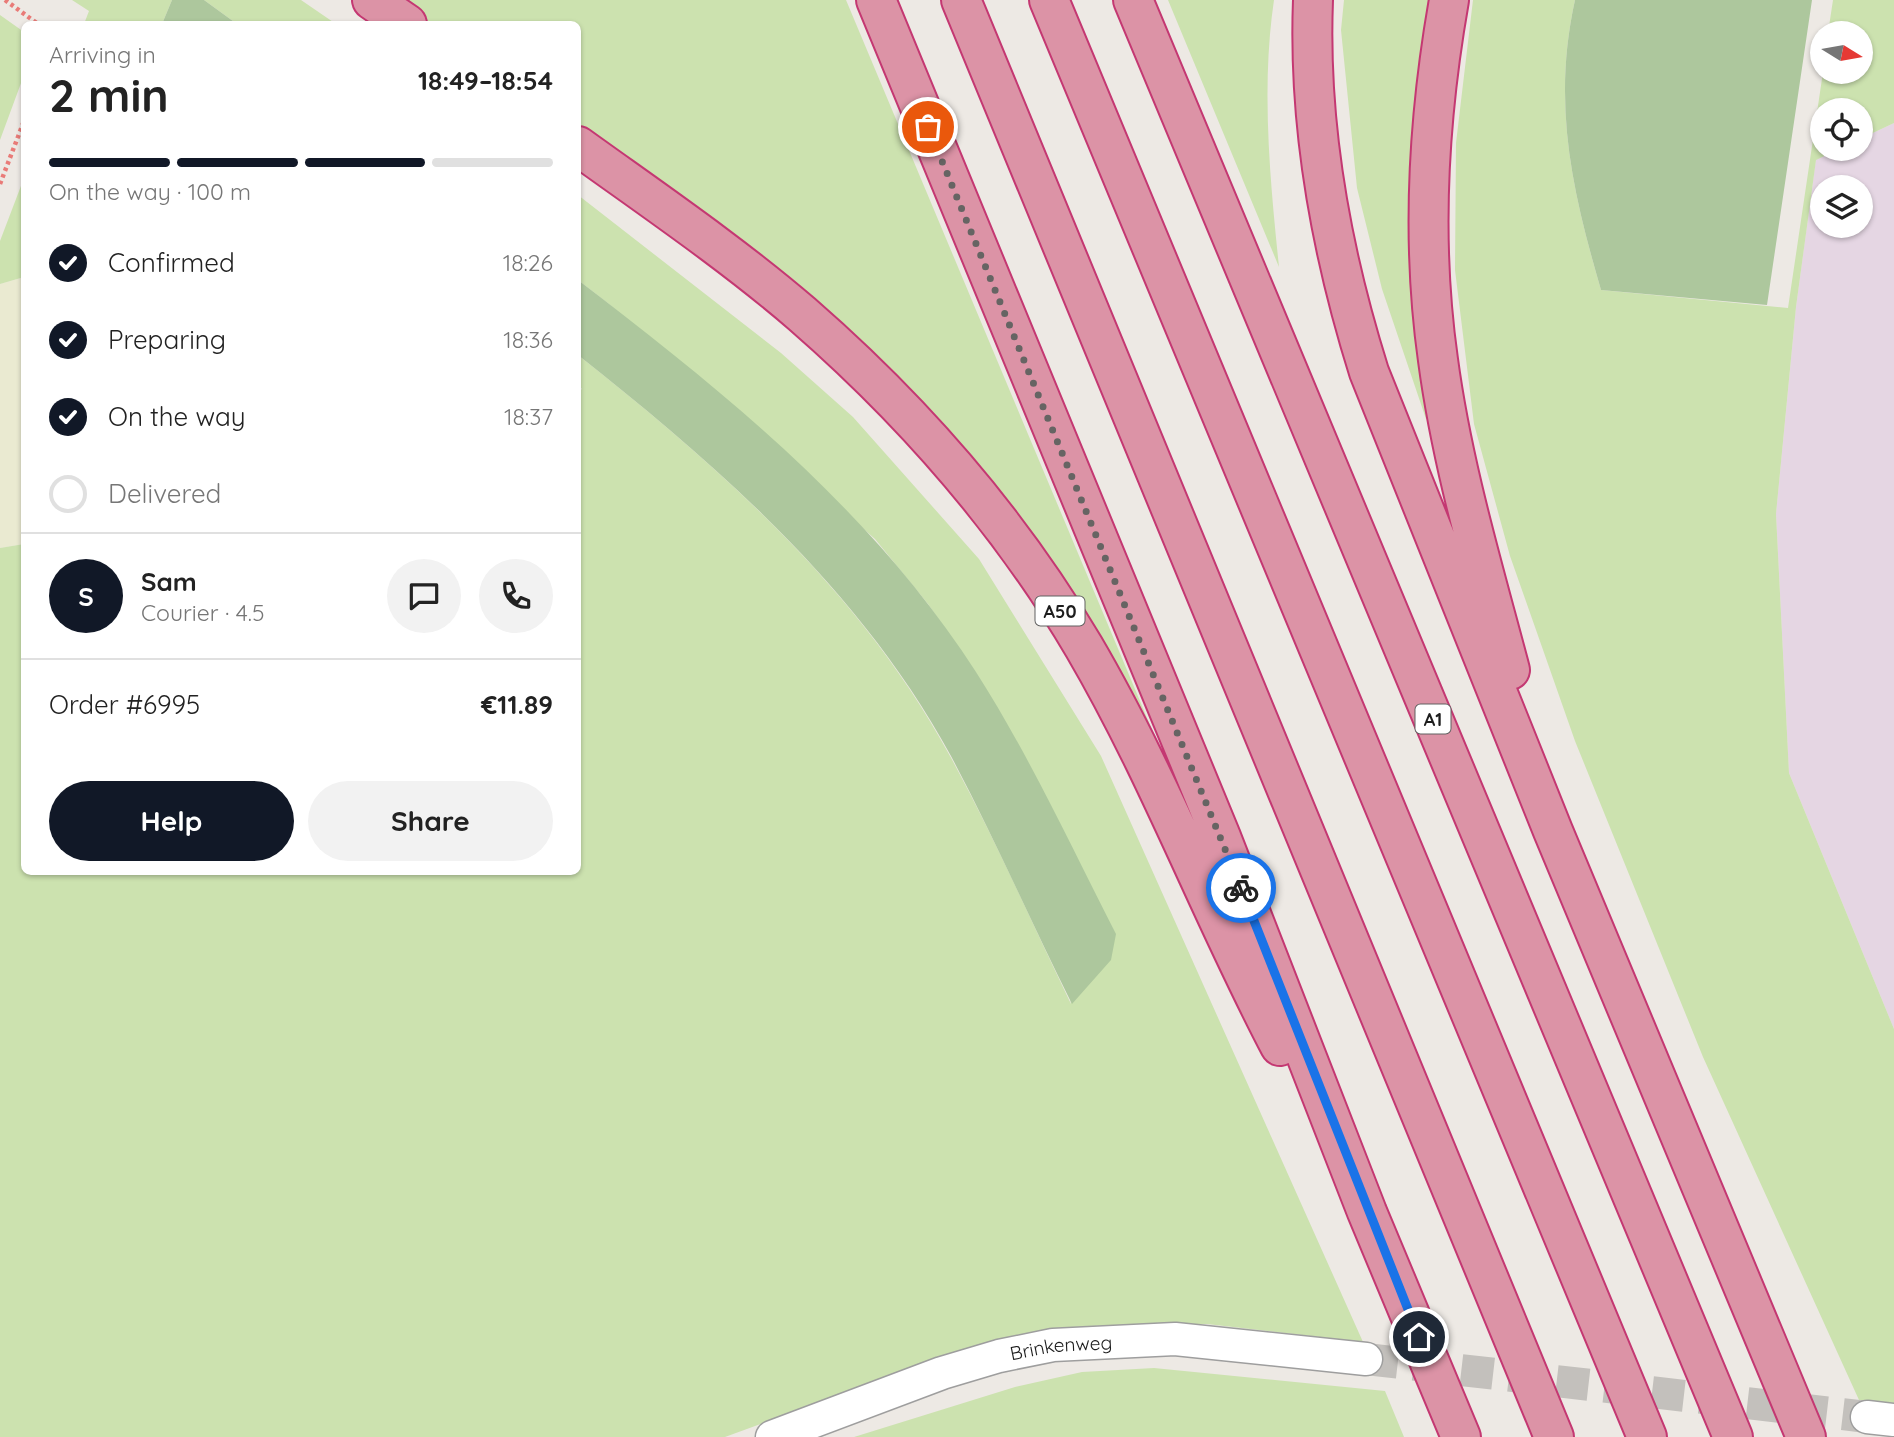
<!DOCTYPE html>
<meta charset="utf-8">
<style>
:root{--surface:#fff;--page:#f2f2f2;--text:#222;--muted:#767676;--line:#e0e0e0;--accent:#111827}
body{margin:0;font-family:Quicksand,sans-serif;background:var(--page);color:var(--text);height:100vh;display:flex;flex-direction:column;font-size:26px;white-space:nowrap}
*{box-sizing:border-box;margin:0}
p{font-size:23px;color:var(--muted)}
.icon{flex:none;width:38px;height:38px;fill:none;stroke:currentColor;stroke-width:2;stroke-linecap:round;stroke-linejoin:round}
.map{position:relative;flex:1;overflow:hidden}
.sheet{position:absolute;left:21px;top:21px;width:560px;height:854px;display:flex;flex-direction:column;background:var(--surface);border-radius:10px;box-shadow:0 2px 5px #0004}
.sheet>*{flex:none}
.needle{width:46px;rotate:101deg}
.tools{position:absolute;left:1810px;top:21px;display:grid;gap:14px}
.tools a{display:grid;place-items:center;width:63px;height:63px;border-radius:50%;background:var(--surface);box-shadow:0 2px 5px #0004;font-size:35px}
.pin{position:absolute;display:grid;place-items:center;width:60px;height:60px;color:#fff;margin:-30px;border:4px solid #fff;border-radius:50%;box-shadow:0 2px 7px #0007}
.courier{position:absolute;display:grid;place-items:center;width:70px;height:70px;margin:-35px;border:5px solid #1a73e8;border-radius:50%;background:#fff;color:#222;box-shadow:0 2px 9px #0007}
.overview em{font-style:normal;font-weight:700}
.overview div{display:flex;flex-direction:column-reverse}
.overview{display:flex;align-items:center;justify-content:space-between;height:119px;padding:0 28px}
h1{font-size:46px;font-weight:700;line-height:52px}
.bar{display:grid;grid-template-columns:repeat(4,1fr);gap:10px 7px;align-content:center;height:84px;padding:0 28px}
.bar i{height:9px;border-radius:5px;background:var(--line)}
.bar .active{background:var(--accent)}
.bar p{grid-column:span 4}
.line{display:flex;align-items:center;gap:18px;padding:0 28px;border-top:2px solid var(--line)}
.line div{flex:1}
.round{display:grid;place-items:center;flex:none;width:74px;height:74px;border-radius:37px;background:var(--page)}
ol{padding:0 28px;list-style:none}
li{display:flex;align-items:center;gap:21px;height:77px}
li p{margin-inline-start:auto}
li .icon{padding:7px;border-radius:50%;background:var(--accent);color:#fff;stroke-width:4}
li:last-child{color:var(--muted)}
li i{width:38px;height:38px;border:4px solid var(--line);border-radius:50%}
.cta{display:flex;gap:14px;margin-top:auto;padding:14px 28px}
.cta a{flex:1;height:80px;border-radius:42px;background:var(--accent);color:#fff;font-size:28px;font-weight:700;line-height:80px;text-align:center}
.cta a+a{background:var(--page);color:var(--text)}
.map>svg:first-child{display:block}
</style>
<div class="map">
<svg width="1894" height="1437" viewBox="0 0 1894 1437">
<rect width="100%" height="100%" fill="#ede9e4"/>
<path fill="#e5d6e3" fill-rule="evenodd" d="M1894 123V1029L1789 773 1776 514 1796 307 1816 159 1839 149H1860V139ZM1822 187H1860V226H1822Z"/>
<path fill="#eaead1" d="M24 277V544L0 548V284Z"/>
<path fill="#cce2af" d="M72 0H172L162 24H84L89 11Z
M204 0H301L336 24H237Z
M397 0H846L1158 744 1007 510 578 129V24H431Z
M1168 0H1274C1261 87 1270 180 1279 267Z
M1344 0H1434L1438 416 1426 419 1382 289 1357 188 1341 30Z
M1473 0H1575C1552 104 1572 190 1601 290L1788 308 1823 72H1860V33H1828L1833 0H1894V123L1860 139V110H1822V149H1839L1816 160 1796 307 1776 514 1789 773 1894 1029V1403L1859 1400 1703 1057 1575 741 1510 556 1474 424 1455 270 1456 143Z
M0 15 24 32V75L0 140Z
M24 178V277L0 284V241Z
M578 195 781 353 853 417 979 559 1101 756 1363 1342 1207 1324 1089 1326 1017 1341 871 1384 725 1437H0V548L24 544V872H578V391L582 389 578 385V355C722 469 861 592 950 756 994 836 1031 921 1071 1004L1031 768 976 673 928 604 875 539 609 304 578 280Z
M1154 1368 1385 1391 1404 1437H854L1015 1387 1082 1372Z"/>
<path fill="#adc79d" d="M172 0H204L237 24H162Z
M1575 0H1812L1767 305 1601 290C1572 190 1552 104 1575 0Z
M578 280C727 394 873 512 976 672 1029 755 1071 846 1116 934L1111 960 1072 1004C1031 922 994 837 951 756 862 592 722 469 578 355Z"/>
<g fill="none" stroke-linecap="round" stroke-linejoin="round">
<path stroke="#c3c0bc" stroke-width="32" stroke-dasharray="32 16" stroke-linecap="butt" d="M1366 1359 1867 1417"/>
<defs>
<g id="minor">
<path d="M1867 1417 1894 1420"/>
<path id="s1" d="M772 1437 942 1373 999 1356 1053 1345 1175 1339 1366 1359"/>
</g>
<path id="motorway" d="M372 0 407 24
M876 0 1221 837 1367 1212 1461 1437
M961 0 1554 1437
M1049 0 1647 1437
M1133 0 1733 1437
M1313 0C1308 127 1331 251 1369 372L1553 831 1806 1437
M1449 0C1428 119 1421 240 1438 360 1452 465 1483 568 1510 670
M578 146C653 200 731 253 802 314 911 409 1010 522 1084 647 1159 775 1211 915 1280 1046"/>
</defs>
<use href="#minor" stroke="#9e9e9e" stroke-width="35"/>
<use href="#motorway" stroke="#c43872" stroke-width="42"/>
<path stroke="#e97b78" stroke-width="4.5" stroke-dasharray="3.5 3.5" stroke-linecap="butt" d="M5 0 38 24
M0 184 24 121"/>
<use href="#minor" stroke="#fff" stroke-width="32"/>
<use href="#motorway" stroke="#dc93a6" stroke-width="38"/>
</g>
<g fill="none" stroke-linecap="round" stroke-linejoin="round">
<path stroke="#666463" stroke-width="7" stroke-dasharray="0 12.6" d="M928 127 1241 888"/>
<path stroke="#1a73e8" stroke-width="9" d="M1241 888 1419 1337"/>
</g>
<g text-anchor="middle" dominant-baseline="central" stroke-width="5" stroke-linejoin="round" paint-order="stroke">
<g fill="#fff" stroke="#616161" stroke-width="2">
<rect x="1035.5" y="596.5" width="49" height="29" rx="5"/>
<rect x="1415.5" y="704.5" width="35" height="29" rx="5"/>
</g>
<g font-size="18" font-weight="bold" fill="#1d1d1d">
<text x="1060" y="611">A50</text>
<text x="1433" y="719">A1</text>
</g>
<g font-size="19" fill="#1d1d1d" stroke="#fff">
<text stroke="none"><textPath href="#s1" startOffset="304">Brinkenweg</textPath></text>
</g>
</g>
</svg>
<div class="tools">
<a><svg class="needle" viewBox="-14 -14 28 28"><path d="M0-13l5 13h-10z" fill="#e53935"/><path d="M0 13l5-13h-10z" fill="#767676"/></svg></a>
<a><svg class="icon" aria-label="locate" viewBox="0 0 24 24"><circle cx="12" cy="12" r="6"/><path d="M12 2v4M12 18v4M2 12h4M18 12h4"/></svg></a>
<a><svg class="icon" aria-label="layers" viewBox="0 0 24 24"><path d="M12 4l9 5-9 5-9-5zM3 14l9 5 9-5"/></svg></a>
</div>
<div class="pin" style="left:928px;top:127px;background:#ea580c"><svg class="icon" aria-label="bag" viewBox="0 0 24 24"><path d="M5 8h14l-1 12H6zM9 8a3 3 0 0 1 6 0"/></svg></div>
<div class="pin" style="left:1419px;top:1337px;background:#1f2937"><svg class="icon" aria-label="home" viewBox="0 0 24 24"><path d="M3 11l9-7 9 7M6 9v11h12V9"/></svg></div>
<div class="courier" style="left:1241px;top:888px"><svg class="icon" aria-label="bike" viewBox="0 0 24 24"><circle cx="6" cy="16" r="4"/><circle cx="18" cy="16" r="4"/><path d="M6 16l4-8h5l3 8M10 8l3 8H6M13 5h3"/></svg></div>
<section class="sheet">
<div class="overview"><div><h1>2 min</h1><p>Arriving in</p></div><em>18:49–18:54</em></div>
<div class="bar"><i class="active"></i><i class="active"></i><i class="active"></i><i></i><p>On the way · 100 m</p></div>
<ol>
<li><svg class="icon" aria-label="check" viewBox="0 0 24 24"><path d="M5 12l5 5 9-10"/></svg>Confirmed<p>18:26</p></li>
<li><svg class="icon" aria-label="check" viewBox="0 0 24 24"><path d="M5 12l5 5 9-10"/></svg>Preparing<p>18:36</p></li>
<li><svg class="icon" aria-label="check" viewBox="0 0 24 24"><path d="M5 12l5 5 9-10"/></svg>On the way<p>18:37</p></li>
<li><i></i>Delivered</li>
</ol>
<div class="line" style="height:126px"><b class="round" style="background:var(--accent);color:#fff">S</b><div><b>Sam</b><p>Courier · 4.5</p></div><a class="round"><svg class="icon" aria-label="chat" viewBox="0 0 24 24"><path d="M4 5h16v11H9l-5 4z"/></svg></a><a class="round"><svg class="icon" aria-label="phone" viewBox="0 0 24 24"><path d="M5 4h4l2 5-3 2q2 4 5 5l2-3 5 2v4C11 20 4 13 5 4z"/></svg></a></div>
<div class="line" style="height:91px"><div>Order #6995</div><b>€11.89</b></div>
<div class="cta"><a>Help</a><a>Share</a></div>
</section>
</div>
